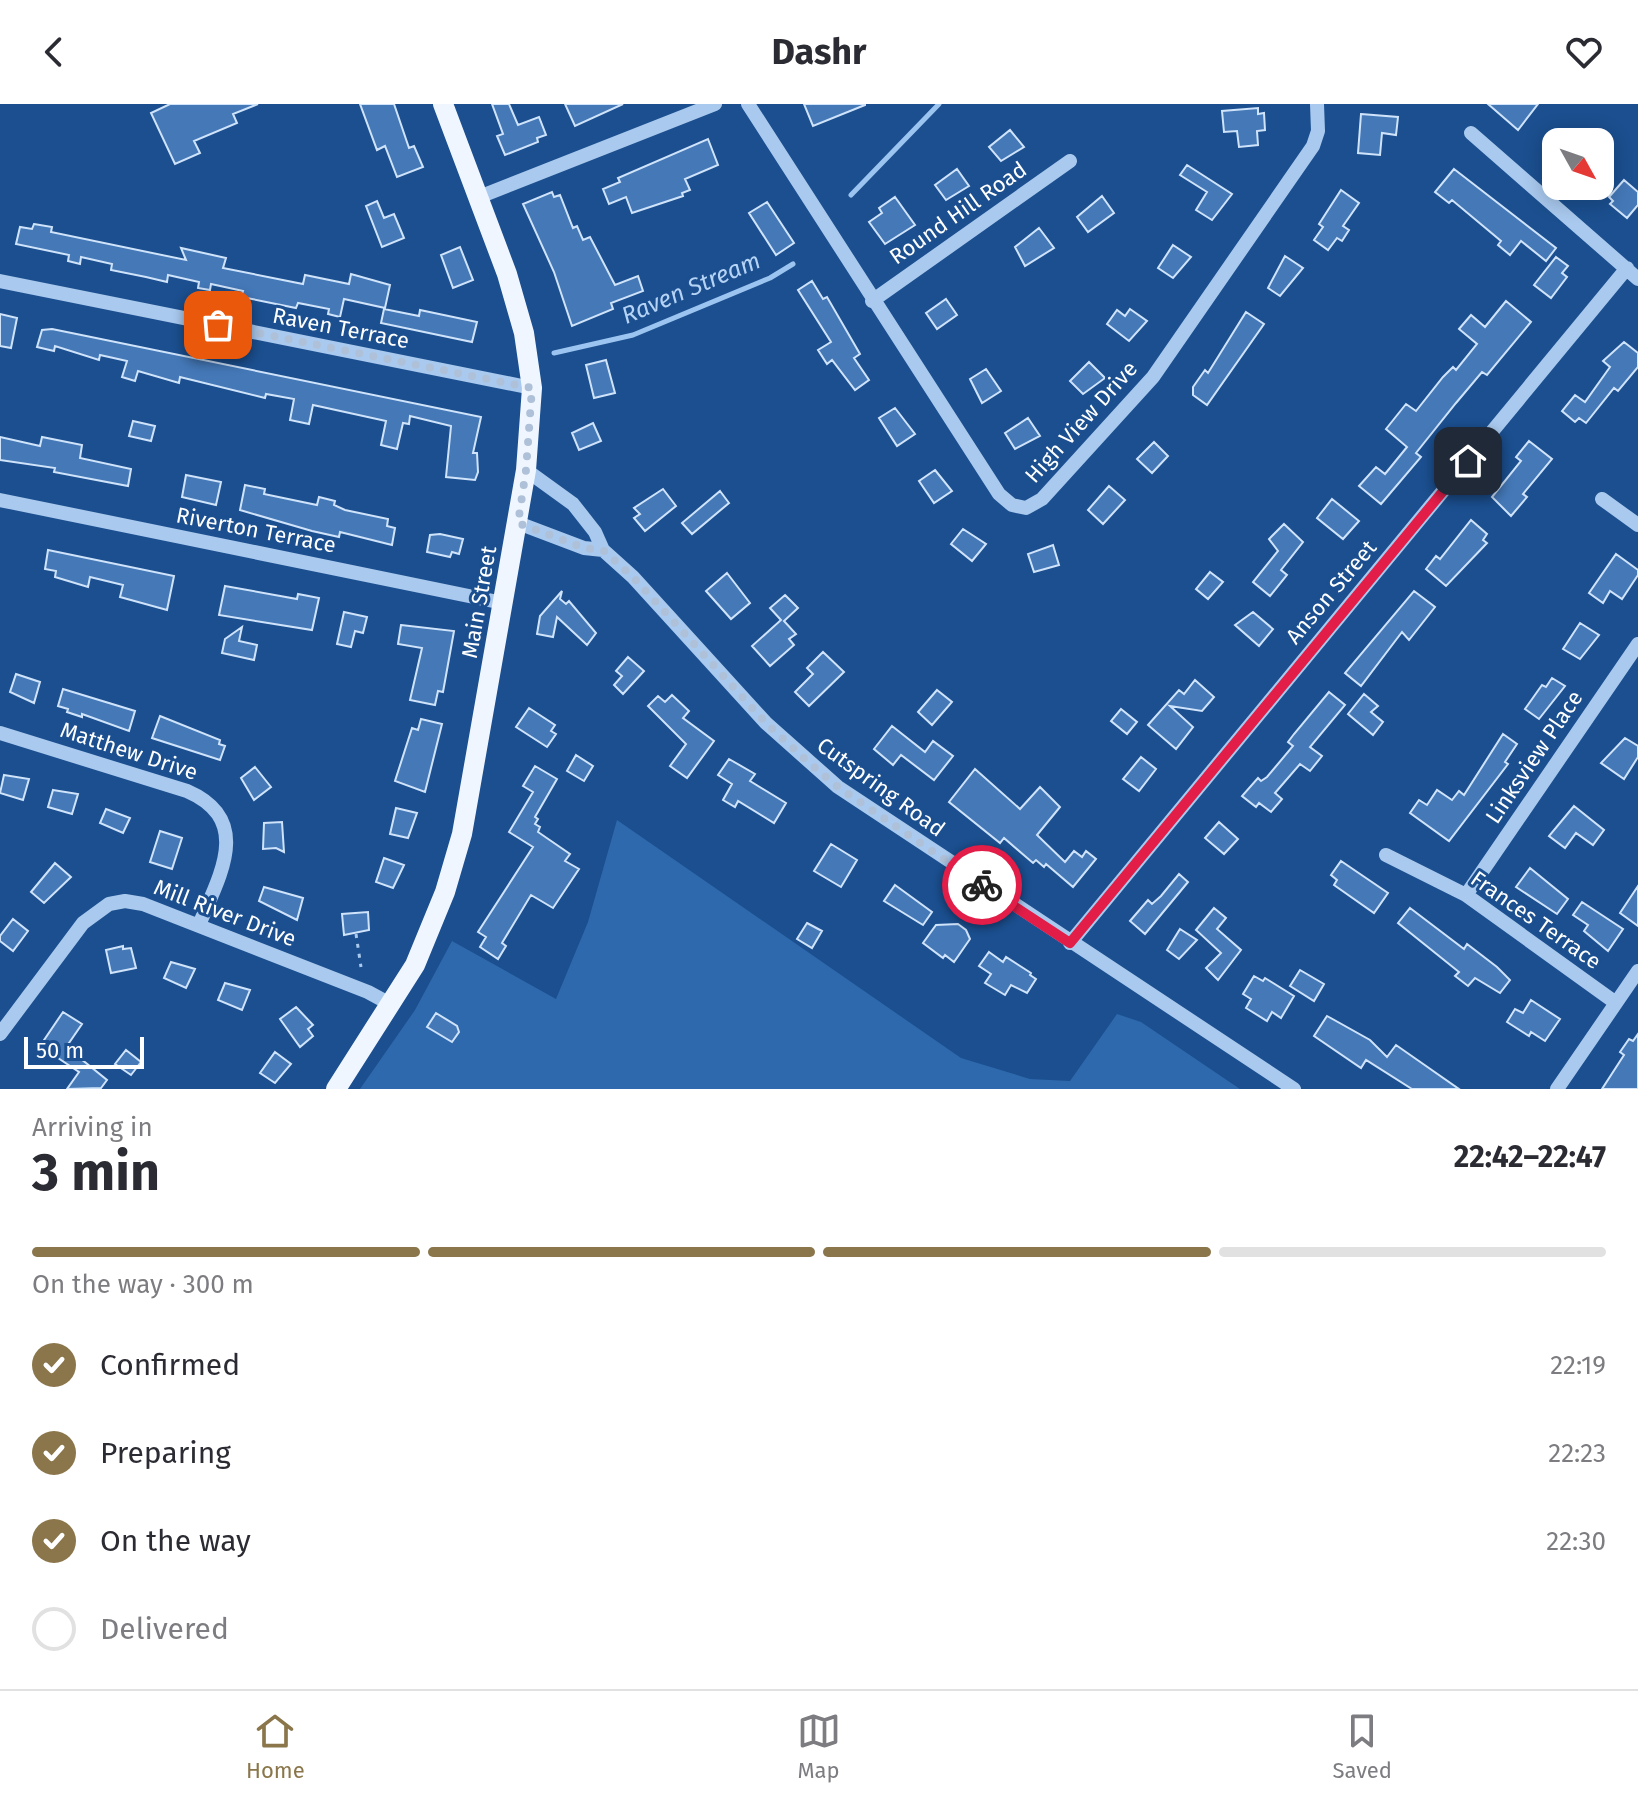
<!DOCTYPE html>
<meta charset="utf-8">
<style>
:root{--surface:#fff;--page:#f7f7f7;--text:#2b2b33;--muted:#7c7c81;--line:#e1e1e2;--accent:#8a764a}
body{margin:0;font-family:"Fira Sans",sans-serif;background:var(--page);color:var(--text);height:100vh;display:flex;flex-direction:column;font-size:30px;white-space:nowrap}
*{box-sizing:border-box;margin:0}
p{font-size:26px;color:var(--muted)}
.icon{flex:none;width:44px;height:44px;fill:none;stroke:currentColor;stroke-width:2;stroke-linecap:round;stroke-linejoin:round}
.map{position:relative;height:985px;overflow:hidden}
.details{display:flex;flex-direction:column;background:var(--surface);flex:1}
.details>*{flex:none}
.needle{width:52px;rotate:130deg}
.buttons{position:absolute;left:1542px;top:24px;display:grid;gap:16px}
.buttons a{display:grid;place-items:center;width:72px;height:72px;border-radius:16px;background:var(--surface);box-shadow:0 4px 20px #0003;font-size:40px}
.scale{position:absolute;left:24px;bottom:20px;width:120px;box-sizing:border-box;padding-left:8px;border:4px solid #fff;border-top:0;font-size:22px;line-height:28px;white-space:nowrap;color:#fff;-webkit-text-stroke:6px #1b4f8f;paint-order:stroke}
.pin{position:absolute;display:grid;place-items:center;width:68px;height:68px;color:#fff;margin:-34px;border-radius:16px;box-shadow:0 4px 12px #0006}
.courier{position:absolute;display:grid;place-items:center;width:80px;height:80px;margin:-40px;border:6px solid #e11d48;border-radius:50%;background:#fff;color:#222;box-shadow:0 2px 10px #0007}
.summary em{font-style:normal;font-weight:700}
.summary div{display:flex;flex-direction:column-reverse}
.summary{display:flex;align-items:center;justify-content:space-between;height:136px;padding:0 32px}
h1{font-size:52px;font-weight:700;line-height:60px}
.bar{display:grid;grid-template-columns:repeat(4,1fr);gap:12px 8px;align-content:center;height:96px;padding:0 32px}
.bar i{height:10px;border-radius:6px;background:var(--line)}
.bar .current{background:var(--accent)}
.bar p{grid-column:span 4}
ol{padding:0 32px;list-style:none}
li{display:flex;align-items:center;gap:24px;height:88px}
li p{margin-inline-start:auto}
li .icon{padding:8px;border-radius:50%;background:var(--accent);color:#fff;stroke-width:4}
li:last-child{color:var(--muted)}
li i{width:44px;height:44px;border:4px solid var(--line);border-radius:50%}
header{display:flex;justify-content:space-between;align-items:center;height:104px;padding:0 32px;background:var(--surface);font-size:36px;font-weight:700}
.menu{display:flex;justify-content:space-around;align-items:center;height:112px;border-top:2px solid var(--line);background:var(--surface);font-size:22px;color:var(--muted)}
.menu a{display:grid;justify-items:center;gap:4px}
.menu .current{color:var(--accent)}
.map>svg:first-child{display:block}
</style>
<header><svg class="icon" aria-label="back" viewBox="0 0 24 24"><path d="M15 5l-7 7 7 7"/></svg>Dashr<svg class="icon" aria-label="heart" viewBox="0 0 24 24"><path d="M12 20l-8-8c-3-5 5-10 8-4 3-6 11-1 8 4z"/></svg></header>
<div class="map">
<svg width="1638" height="985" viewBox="0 0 1638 985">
<rect width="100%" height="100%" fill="#1b4f8f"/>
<path fill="#2e69ad" d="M617 716 961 954 1030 975 1070 977 1117 910 1141 918 1240 985H360L415 906 452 837 556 895 588 818Z"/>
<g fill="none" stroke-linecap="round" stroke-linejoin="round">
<path stroke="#9cc4f0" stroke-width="5" d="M851 91 939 0
M554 249 633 231 770 174 793 160"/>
</g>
<path fill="#4478b7" stroke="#cfe3fa" stroke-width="2" d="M170 0H258L233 10 237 19 194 37 200 49 175 60 151 9Z
M360 0H394L409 44 414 42 423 63 397 73 385 42 377 46Z
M492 0H509L518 21 539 13 546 31 537 34 538 38 505 51 497 32 503 30Z
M565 0H623L575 22Z
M804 0H865V1L813 22Z
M1488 0H1538L1518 26Z
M1258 4V10L1264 9 1265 26 1257 27 1258 41 1239 43 1237 27 1224 28 1222 7Z
M1361 10 1398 13 1396 31 1382 29 1380 51 1358 49Z
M1010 26 1024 43 1001 57 989 43Z
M708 35 718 61 685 75 690 86 682 89 683 92 632 109 626 93 609 100 603 85 620 78 618 74Z
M1187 61 1232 90 1212 116 1196 106 1207 88 1180 71Z
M957 65 969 82 946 96 935 81Z
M1454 65 1556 144 1546 157 1521 137 1510 151 1498 141 1501 137 1452 96 1449 99 1435 88Z
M1624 76 1638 88V101L1627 114 1610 100 1613 97 1609 93Z
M1341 86 1359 99 1343 122 1349 126 1342 137 1337 134 1328 146 1314 136 1323 123 1319 120Z
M552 88 554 93 560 91 573 124 577 122 583 136 590 133 615 181 638 172 643 187 611 199 613 205 572 222 554 168 523 100Z
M1102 92 1114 109 1088 128 1077 113Z
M895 93 915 121 885 140 869 118 882 109 879 104Z
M377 97 384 114 394 110 404 134 382 143 366 102Z
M767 98 794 139 776 151 749 109Z
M34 120 52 123 51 128 186 156 181 144 226 154 223 164 303 180 305 171 349 180 351 170 390 181 385 204 344 195 340 213 328 210 329 205 298 199 296 204 252 195 241 193 243 187 211 180 210 186 198 184 199 178 168 171 167 178 146 173 111 166 112 160 81 153 80 160 68 157 69 151 16 140 20 123 32 125Z
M1039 124 1054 144 1025 162 1015 143Z
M1173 141 1191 153 1173 174 1158 164Z
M460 143 473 176 453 184 441 151Z
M1285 152 1303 164 1280 192 1268 184Z
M1556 153 1568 162 1562 169 1567 173 1551 194 1534 181Z
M812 177 823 195 827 193 860 250 854 254 869 276 855 286 832 256 827 260 818 246 831 238 798 186Z
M946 195 957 211 937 225 926 209Z
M1506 197 1531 218 1487 271 1482 268 1456 299 1416 349 1421 353 1381 400 1359 382 1376 363 1385 370 1407 343 1386 325 1406 300 1416 307 1443 273 1453 263 1456 266 1477 240 1459 225 1471 211 1485 223Z
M384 205 419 212 420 206 477 218 472 238 381 219Z
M1130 205 1147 217 1129 237 1107 220 1117 206 1125 212Z
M1246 208 1264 220 1207 301 1193 291V283L1205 266 1208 269Z
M0 210 17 214 11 244 0 242Z
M52 225 481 313 473 349H477L478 368 475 376 446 373 451 322 410 312 409 320 403 319 397 345 381 341 386 317 313 301 309 320 290 316 294 295 266 290 265 294 180 273 179 279 138 267 135 277 122 273 127 257 100 251 99 256 55 242 54 247 37 243 42 226Z
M1624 238 1638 249V263L1618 287 1614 284 1586 319 1579 314 1575 318 1562 307 1575 291 1585 298 1610 263 1603 257Z
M606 256 615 289 594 294 586 261Z
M1089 258 1105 274 1083 290 1070 277Z
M986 265 1001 287 982 299 970 275Z
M895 304 915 330 897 342 879 314Z
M1028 314 1040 332 1015 345 1005 329Z
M133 317 155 322 151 337 129 332Z
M593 319 601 337 579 346 572 329Z
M0 333 40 342 42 333 82 341 80 354 131 365 128 382 54 368 55 364 0 356Z
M1529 337 1552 355 1523 390 1527 393 1511 412 1492 393 1521 357 1516 353Z
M1154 338 1168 352 1152 369 1137 355Z
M935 366 952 387 934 399 919 377Z
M186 371 221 378 216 401 182 393Z
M245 381 265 385 264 390 317 401 319 393 335 397 334 401 345 406 388 415 387 422 395 424 392 441 340 428 339 433 312 427 240 406Z
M1109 382 1125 396 1103 420 1088 406Z
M663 385 676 402 645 427 634 414 640 410 634 404Z
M720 387 729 399 692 430 682 419Z
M1332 395 1359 417 1343 435 1317 414Z
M1471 416 1487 430 1483 436 1487 439 1446 482 1426 465 1436 452 1440 455Z
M1284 420 1303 438 1281 466 1287 471 1270 492 1253 478 1278 447 1269 435Z
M963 425 986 440 972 457 951 440Z
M440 430 463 435 459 450 452 448 450 453 427 448 430 431Z
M1053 441 1059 461 1034 468 1028 450Z
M48 446 174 472 167 506 120 493 123 481 90 473 88 483 55 473 56 467 45 465Z
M1616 450 1638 466V471L1622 495 1610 487 1603 499 1589 489Z
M1210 468 1223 478 1208 495 1196 485Z
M727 469 750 499 731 515 706 487Z
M225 482 297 495 298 490 319 494 312 526 219 511Z
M562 487 560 495 566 500 569 497 596 529 587 541 557 513 553 533 537 530 540 512Z
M1414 487 1435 503 1409 536 1402 528 1361 582 1345 569Z
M785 491 798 504 784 517 796 530 789 535 794 541 770 562 752 542 781 516 770 504Z
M344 508 367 513 363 529 355 527 351 543 337 540Z
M1253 508 1273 525 1259 542 1235 521Z
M1580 519 1599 531 1580 555 1563 545Z
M401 521 454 527 443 588 438 587 435 601 410 596 422 544 398 540Z
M242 523 239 537 257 541 254 556 222 549 225 535Z
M823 548 844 568 809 602 795 588 813 570 807 564Z
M628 553 644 567 623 590 614 581 622 572 616 567Z
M16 570 40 578 34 599 10 588Z
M1552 574 1565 582 1539 615 1525 605 1542 581 1546 583Z
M1195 576 1214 593 1202 607 1170 602 1193 623 1176 645 1148 621 1179 586 1184 590Z
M63 585 135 607 129 627 82 610V613L67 608 68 605 58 602Z
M937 586 952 598 932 621 918 608Z
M1329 588 1345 601 1310 643 1322 652 1310 667 1300 660 1275 689 1282 695 1271 708 1259 699 1256 703 1242 692 1258 674 1261 677 1267 673 1293 642 1288 638 1294 630Z
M1364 590 1378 602 1371 608 1383 618 1373 631 1348 610Z
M672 591 689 607 683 614 714 637 687 674 670 662 686 640 648 602 658 592 665 598Z
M529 604 555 621 551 627 556 630 547 643 516 623Z
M1121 605 1137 618 1127 630 1111 617Z
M160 612 220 636 219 640 225 642 220 656 152 634Z
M421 615 442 620 425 688 395 677 412 624 418 626Z
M892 622 925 648 933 637 953 652 934 676 901 651 893 661 874 645Z
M1503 630 1517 640 1505 658 1508 660 1449 737 1410 709 1419 696 1427 701 1437 686 1452 696 1459 687 1464 691Z
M1625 634 1638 642V653L1624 675 1601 659Z
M576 651 593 662 584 677 567 667Z
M1141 653 1156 665 1139 687 1123 675Z
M729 655 755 670 750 677 786 699 774 719 738 697 735 703 723 696 732 680 718 671Z
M535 662 557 675 535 713 538 715 535 720 540 723 538 728 570 750 565 757 579 765 553 804 531 791 502 839 506 842 498 855 480 843 486 833 478 828 533 743 509 728 533 688 523 682Z
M255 663 271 683 254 696 241 674Z
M975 665 1020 705 1040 683 1060 703 1037 731 1065 758 1074 747 1082 753 1086 747 1096 755 1073 783 1046 760 1044 763 1036 756 1033 759 1004 734 1000 739 949 698Z
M4 671 29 675 23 696 0 689Z
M53 686 78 690 72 710 48 703Z
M1574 702 1604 726 1593 741 1576 729 1565 744 1549 732Z
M396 704 417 709 408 734 390 730Z
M106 705 130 714 123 729 100 719Z
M282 718 284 748 276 744 263 745 264 719Z
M1219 718 1238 735 1224 750 1205 734Z
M160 727 182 734 172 765 150 758Z
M831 740 857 756 841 783 814 767Z
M384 754 404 761 393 784 376 778Z
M1341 757 1388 789 1374 809 1334 781 1337 776 1331 771Z
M55 759 71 773 44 799 31 788Z
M1530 764 1568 795 1557 810 1516 783Z
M1179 770 1188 778 1145 830 1130 817 1148 796 1152 800 1161 792Z
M895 781 932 808 923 821 884 797Z
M1638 782V822L1620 809Z
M264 783 303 794 297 816 259 797Z
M1582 798 1623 825 1608 847 1584 827 1588 821 1573 811Z
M1214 804 1226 814 1217 825 1241 846 1218 876 1206 864 1221 849 1196 826Z
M1410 804 1464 845 1467 840 1497 863 1510 876 1500 889 1475 874 1468 882 1455 872 1459 868 1398 819Z
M368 808 369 826 344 831 342 810Z
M13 815 28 827 13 847 0 837V832Z
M807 819 822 827 812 844 797 835Z
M958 820 966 826 970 835 954 858 945 851 943 854 923 839 936 821Z
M1180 825 1197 836 1179 855 1167 846Z
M123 842V845L131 844 136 864 111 869 106 846Z
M989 848 1003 858 1006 853 1031 869 1030 871 1036 875 1027 889 1011 881 1005 891 985 879 991 870 979 862Z
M171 858 195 865 186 884 164 874Z
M1300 866 1324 880 1314 897 1290 882Z
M1254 872 1263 877 1265 874 1294 892 1281 914 1272 908 1267 917 1246 904 1251 895 1243 890Z
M225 879 250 886 242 906 218 896Z
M1531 896 1560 915 1545 937 1531 928 1529 932 1507 918 1515 905 1523 909Z
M296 903 313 921 308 925 313 932 300 943 280 915Z
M63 908 82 920 69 939 73 942 70 946 107 976 101 984 67 985 79 968 40 942Z
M436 909 457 922 459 928 452 938 427 923Z
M1327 912 1370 936 1387 953 1396 941 1459 985H1412L1366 956 1361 964 1314 932Z
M1638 930V985H1602L1624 951 1620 948 1629 935 1633 937Z
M126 946 141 958 131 971 115 960Z
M275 948 291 960 275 979 260 969Z"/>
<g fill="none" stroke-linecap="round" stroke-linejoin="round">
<path stroke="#a9c9ee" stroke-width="3" stroke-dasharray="4 6" stroke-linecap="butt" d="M356 830 361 863"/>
<path stroke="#a9c9ee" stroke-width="14" d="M748 0 999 390 1012 401 1026 404 1042 395 1153 273 1313 42 1318 27 1317 0
M1471 29 1638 175
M479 93 715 0
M0 177 532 284
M872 197 1070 57
M526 366 573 400 595 428 603 446 633 473 766 619 838 683 1294 985
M1602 395 1638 421
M0 396 503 499
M518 419 584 444 603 446
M0 629 187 687C254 716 219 773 199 821
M1386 751 1466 791 1616 899
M1466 791 1638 540
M1070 839 1627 164
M0 930 83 819 109 800 125 797 143 800 368 888 392 901
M1557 985 1638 867"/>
<path stroke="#f0f6ff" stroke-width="20" d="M336 985 415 861 445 788 462 730 526 366 532 284 524 229 507 170 443 0"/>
</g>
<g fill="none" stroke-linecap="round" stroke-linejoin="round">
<path stroke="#afc1d8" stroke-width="8" stroke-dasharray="0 14.4" d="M218 221 532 284 526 366 518 419 584 444 603 446 633 473 766 619 808 658 838 683 982 781"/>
<path stroke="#e11d48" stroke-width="10" d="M982 781 1070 839 1468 357"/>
</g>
<g text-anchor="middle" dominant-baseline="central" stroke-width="6" stroke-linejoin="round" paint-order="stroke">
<g font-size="22" fill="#fff" stroke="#1b4f8f">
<text transform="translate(958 109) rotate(-35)">Round Hill Road</text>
<text transform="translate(341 224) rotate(11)">Raven Terrace</text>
<text transform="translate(1081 318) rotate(-48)">High View Drive</text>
<text transform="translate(256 426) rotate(11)">Riverton Terrace</text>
<text transform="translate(1331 488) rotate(-50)">Anson Street</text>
<text transform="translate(479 498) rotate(-80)">Main Street</text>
<text transform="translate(129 647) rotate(18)">Matthew Drive</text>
<text transform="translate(1534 653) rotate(-56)">Linksview Place</text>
<text transform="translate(881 683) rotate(36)">Cutspring Road</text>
<text transform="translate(225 809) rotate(21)">Mill River Drive</text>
<text transform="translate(1536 816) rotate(35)">Frances Terrace</text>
</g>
<g font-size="24" font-style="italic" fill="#b5d3f5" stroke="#1b4f8f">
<text transform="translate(691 184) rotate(-23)">Raven Stream</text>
</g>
</g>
</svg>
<div class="buttons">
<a><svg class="needle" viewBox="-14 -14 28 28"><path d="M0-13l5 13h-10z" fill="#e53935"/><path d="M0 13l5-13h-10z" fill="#7c7c81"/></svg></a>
</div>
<div class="scale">50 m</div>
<div class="pin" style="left:218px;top:221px;background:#ea580c"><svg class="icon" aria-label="bag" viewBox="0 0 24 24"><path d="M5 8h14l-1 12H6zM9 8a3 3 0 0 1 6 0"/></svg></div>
<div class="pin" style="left:1468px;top:357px;background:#1f2937"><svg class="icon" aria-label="home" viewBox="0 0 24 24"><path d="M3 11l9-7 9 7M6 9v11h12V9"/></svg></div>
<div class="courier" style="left:982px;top:781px"><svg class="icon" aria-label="bike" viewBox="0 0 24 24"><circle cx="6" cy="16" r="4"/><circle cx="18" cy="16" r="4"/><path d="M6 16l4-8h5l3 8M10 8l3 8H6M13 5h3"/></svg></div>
</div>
<section class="details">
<div class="summary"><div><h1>3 min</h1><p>Arriving in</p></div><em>22:42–22:47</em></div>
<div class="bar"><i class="current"></i><i class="current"></i><i class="current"></i><i></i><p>On the way · 300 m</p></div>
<ol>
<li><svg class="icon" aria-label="check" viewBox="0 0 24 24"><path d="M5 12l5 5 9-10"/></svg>Confirmed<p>22:19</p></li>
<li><svg class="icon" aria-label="check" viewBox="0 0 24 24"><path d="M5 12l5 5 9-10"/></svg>Preparing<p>22:23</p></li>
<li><svg class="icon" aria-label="check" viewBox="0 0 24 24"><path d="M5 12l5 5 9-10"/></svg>On the way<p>22:30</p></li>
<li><i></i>Delivered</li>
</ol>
</section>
<nav class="menu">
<a class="current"><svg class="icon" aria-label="home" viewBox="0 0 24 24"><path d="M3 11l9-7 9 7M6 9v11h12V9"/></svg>Home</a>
<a><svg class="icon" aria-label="map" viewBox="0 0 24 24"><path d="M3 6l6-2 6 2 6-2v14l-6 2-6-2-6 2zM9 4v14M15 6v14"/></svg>Map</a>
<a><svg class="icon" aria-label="saved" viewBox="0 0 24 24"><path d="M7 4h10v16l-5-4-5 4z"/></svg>Saved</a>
</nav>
